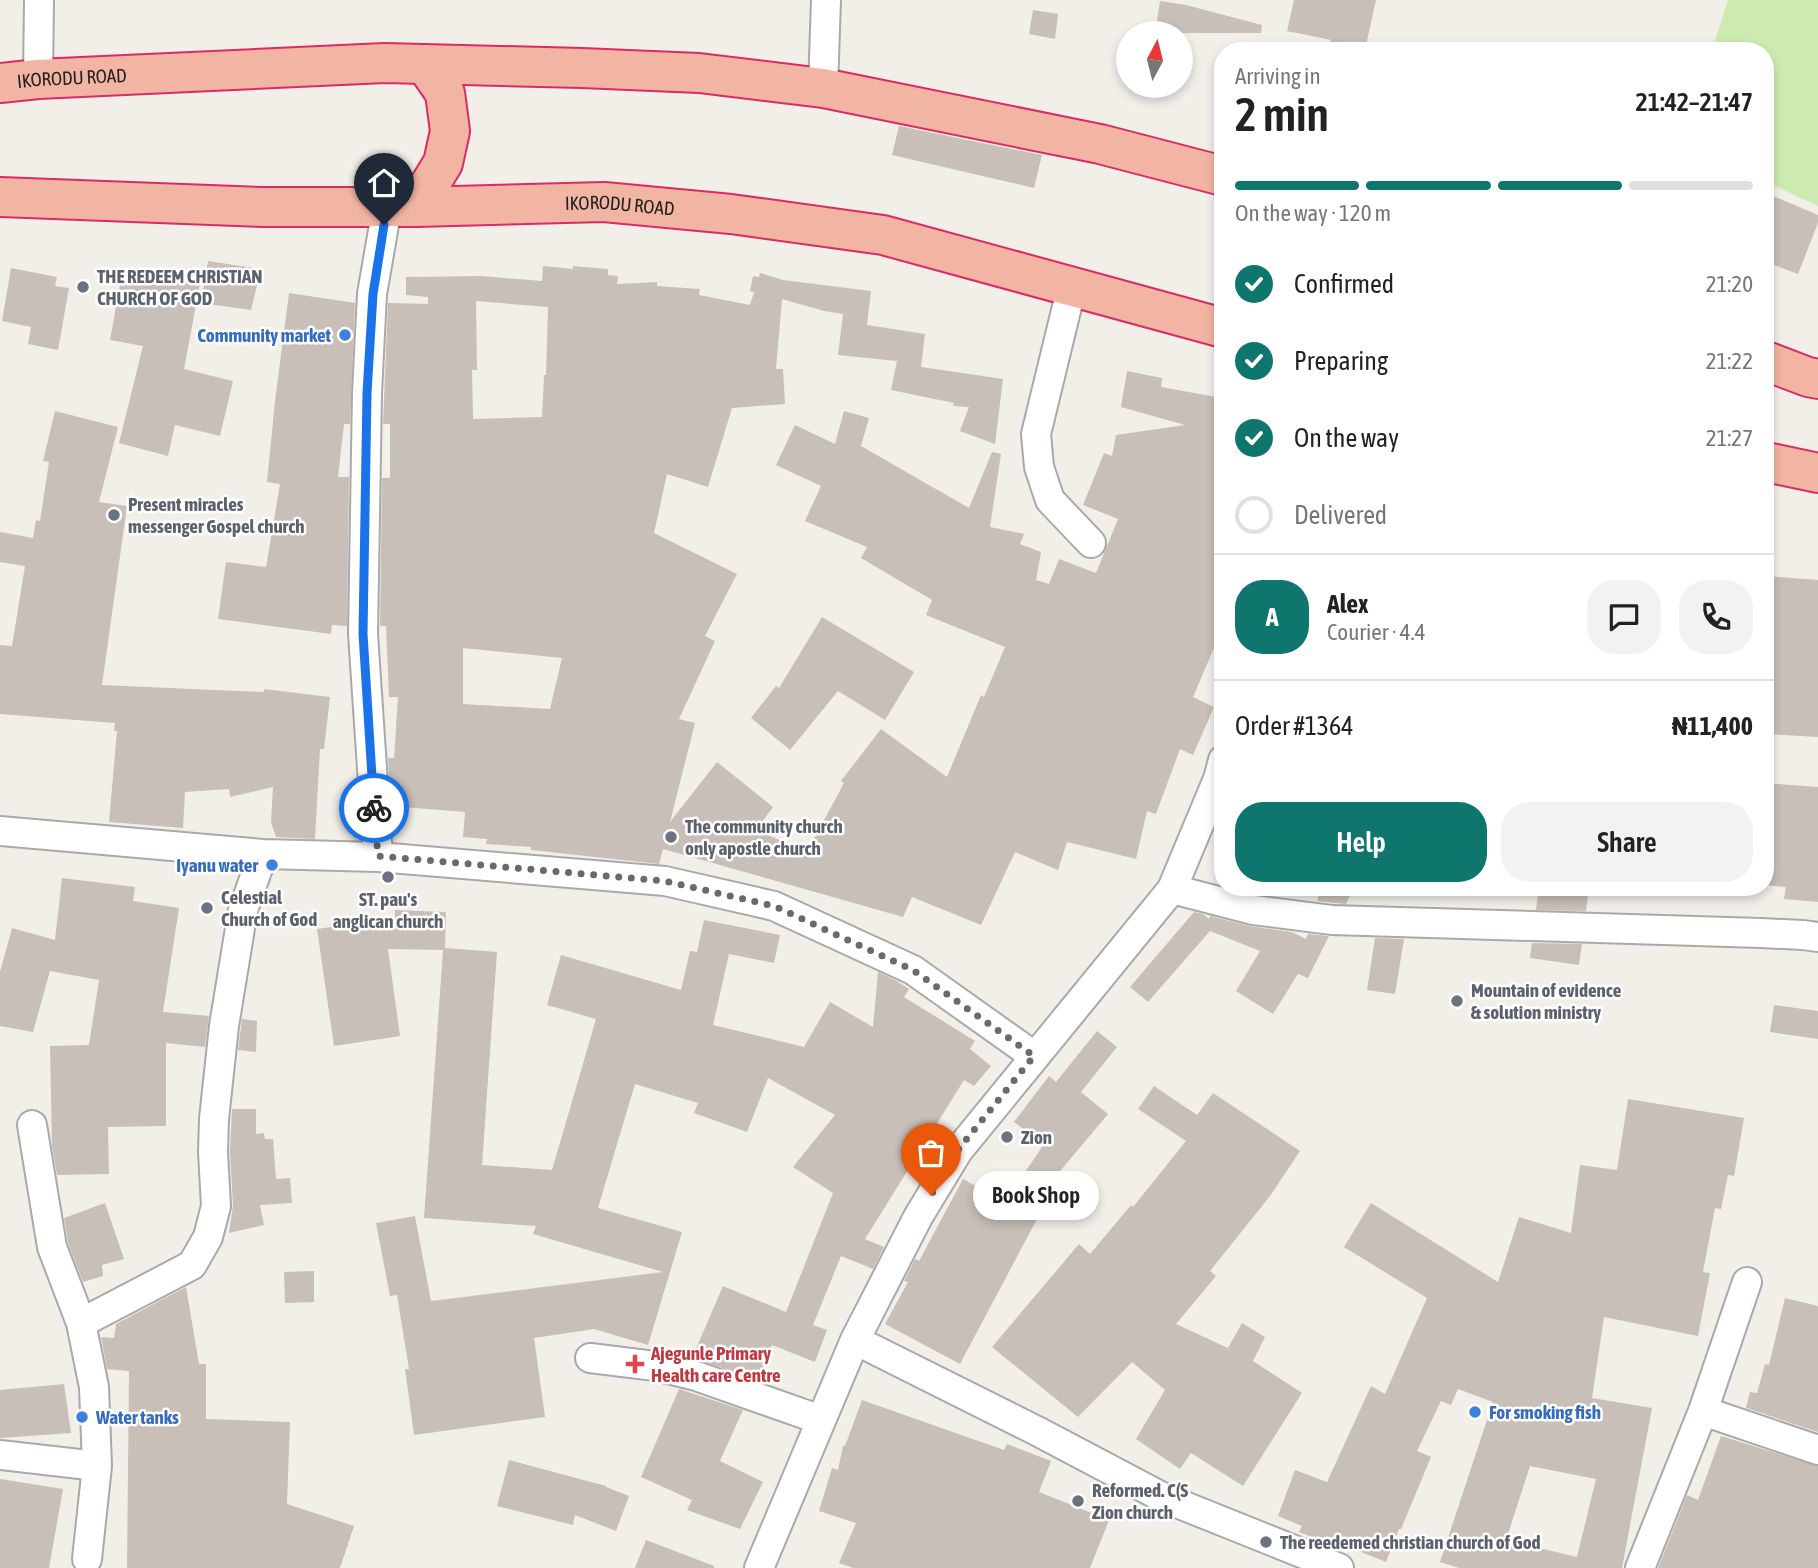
<!DOCTYPE html>
<meta charset="utf-8">
<style>
:root{--surface:#fff;--page:#f2f2f2;--text:#222;--muted:#767676;--line:#e0e0e0;--accent:#0f766e}
body{margin:0;font-family:"Asap Condensed",sans-serif;background:var(--page);color:var(--text);height:100vh;display:flex;flex-direction:column;font-size:26px;white-space:nowrap}
*{box-sizing:border-box;margin:0}
p{font-size:23px;color:var(--muted)}
.icon{flex:none;width:38px;height:38px;fill:none;stroke:currentColor;stroke-width:2;stroke-linecap:round;stroke-linejoin:round}
.map{position:relative;flex:1;overflow:hidden}
.drawer{position:absolute;left:1214px;top:42px;width:560px;height:854px;display:flex;flex-direction:column;background:var(--surface);border-radius:28px;box-shadow:0 4px 10px #0003}
.drawer>*{flex:none}
.needle{width:46px;rotate:7deg}
.fabs{position:absolute;left:1116px;top:21px;display:grid;gap:14px}
.fabs a{display:grid;place-items:center;width:77px;height:77px;border-radius:50%;background:var(--surface);box-shadow:0 4px 10px #0003;font-size:35px}
.pin{position:absolute;display:grid;place-items:center;width:60px;height:60px;color:#fff;margin:-72px -30px;border-radius:50% 50% 50% 0;rotate:-45deg;box-shadow:0 0 7px #0007}
.pin .icon{rotate:45deg}
.courier{position:absolute;display:grid;place-items:center;width:70px;height:70px;margin:-35px;border:5px solid #1a73e8;border-radius:50%;background:#fff;color:#222;box-shadow:0 2px 9px #0007}
.bubble{position:absolute;height:49px;border-radius:24px;background:var(--surface);box-shadow:0 4px 10px #0003;font-size:23px;font-weight:600;line-height:49px;text-align:center}
.headline em{font-style:normal;font-weight:600}
.headline div{display:flex;flex-direction:column-reverse}
.headline{display:flex;align-items:center;justify-content:space-between;height:119px;padding:0 21px}
h1{font-size:46px;font-weight:600;line-height:52px}
.bar{display:grid;grid-template-columns:repeat(4,1fr);gap:10px 7px;align-content:center;height:84px;padding:0 21px}
.bar i{height:9px;border-radius:5px;background:var(--line)}
.bar .on{background:var(--accent)}
.bar p{grid-column:span 4}
.line{display:flex;align-items:center;gap:18px;padding:0 21px;border-top:2px solid var(--line)}
.line div{flex:1}
.round{display:grid;place-items:center;flex:none;width:74px;height:74px;border-radius:28px;background:var(--page)}
ol{padding:0 21px;list-style:none}
li{display:flex;align-items:center;gap:21px;height:77px}
li p{margin-inline-start:auto}
li .icon{padding:7px;border-radius:50%;background:var(--accent);color:#fff;stroke-width:4}
li:last-child{color:var(--muted)}
li i{width:38px;height:38px;border:4px solid var(--line);border-radius:50%}
.action{display:flex;gap:14px;margin-top:auto;padding:14px 21px}
.action a{flex:1;height:80px;border-radius:28px;background:var(--accent);color:#fff;font-size:28px;font-weight:600;line-height:80px;text-align:center}
.action a+a{background:var(--page);color:var(--text)}
.map>svg:first-child{display:block}
</style>
<div class="map">
<svg width="1818" height="1568" viewBox="0 0 1818 1568">
<rect width="100%" height="100%" fill="#f2efe9"/>
<path fill="#cdebb0" d="M1728 0H1818V206L1766 182V51H1712Z"/>
<path fill="#c7bfb8" fill-rule="evenodd" d="M1294 0H1376L1365 50 1330 42 1331 40 1287 31Z
M1160 1 1186 5 1262 25 1261 33H1155Z
M1033 10 1058 14 1055 39 1029 34Z
M899 126 1042 155 1034 188 892 155Z
M1766 193 1818 215V223L1798 274 1766 262Z
M208 261 261 269 251 310 201 303Z
M543 266 573 269V266L608 269V275L618 276 617 284 657 282V286L700 289 699 295 750 305 754 292 750 291 753 276 759 277 760 273 783 280 871 291 867 325 925 334 921 367 1003 379 995 444 960 431 969 407 953 406 954 403 891 390 897 361 838 355 843 314 824 311 782 299 776 369H783L785 404 732 408 708 487 667 474 654 533 737 574 705 636 715 641 679 719 695 723 670 822 717 762 773 807 756 830 807 852 844 783 841 781 881 729 947 777 981 695 984 697 1005 647 926 615 932 600 861 558 867 547 805 521 821 486 776 465 795 425 835 444 844 411 869 418 861 446 969 508 992 452 1001 454 990 527 1024 534 1020 544 1041 552 1036 580 1049 584 1059 559 1096 573 1118 519 1083 505 1104 453 1112 456 1116 435 1185 425 1121 407 1127 371 1162 378 1161 387 1216 397 1214 408 1223 409V627L1193 697 1214 707 1193 755 1180 749 1156 814 1147 811 1136 859 1067 842 1058 870 1015 852 981 925 912 897 903 917 663 849 659 864 531 850V847L486 844 487 839 463 837 465 812 391 806 388 758H394L398 697H389L386 626H380L382 478H390V424H383L388 303 428 304V297L406 295V277L481 276 542 281ZM476 301 548 307 546 375H544L542 417 473 419 472 370H477ZM463 648 562 658 550 709 463 704Z
M11 268 57 277 55 286 69 288 58 350 28 344 31 327 2 321Z
M123 269 200 284 184 369 233 381 220 436 175 425 168 456 119 443 143 346 110 340Z
M289 293 355 303 350 424H344L338 477H349L347 626 332 625 331 634 218 619 226 562 266 567 280 484 267 482 275 401Z
M55 411 118 427 99 502 127 506 102 685 264 692V689L330 697 324 749H320L315 839 276 837 271 822 273 787 230 797 229 789 185 792 183 828 109 822 117 731H114L115 723 0 714V645L12 646 25 566 0 562V532L33 538 36 520 40 521 49 462 43 461Z
M1766 576 1818 580V737L1766 734Z
M822 617 914 672 885 720 838 691 790 750 751 718 776 686 779 688Z
M1766 783 1818 787V902L1784 899 1786 887 1766 885Z
M62 878 135 887 133 901 179 908 163 1012 209 1016 205 1047 166 1043V1126L108 1127 109 1174 57 1175 52 1146 50 1046 89 1045 99 980 50 971 33 1032 0 1026V972L12 928 55 940Z
M1231 887H1260L1258 894Z
M1321 887H1330L1351 893 1346 904 1317 901Z
M1539 887H1589L1586 911 1536 910Z
M395 910 446 912 445 948 497 952 482 1165 552 1170 596 1019 547 1005 561 955 681 990 690 951 697 952 704 920 780 935 774 963 729 954 713 1025 804 1047 830 1002 873 1027 878 972 895 980 909 989 904 997 975 1041 970 1049 991 1066 974 1086 964 1080 865 1239 884 1247 873 1269 841 1256 813 1325 827 1330 815 1362 772 1345 758 1380 692 1358 723 1286 786 1312 833 1193 793 1167 835 1115 768 1078 747 1132 694 1113 698 1103 635 1084 598 1208 682 1232 648 1345 594 1329 534 1338 545 1417 414 1435 405 1369H409L397 1295 390 1296 376 1223 415 1216 431 1301 663 1272 533 1234 536 1226 424 1218 443 950 388 949 400 1036 334 1046 317 929 395 918Z
M1194 912 1203 914 1209 919 1210 916 1249 926 1292 932 1306 939 1308 934 1329 936 1308 978 1298 974 1273 1014 1236 991 1260 951 1210 931 1148 1002 1130 987Z
M1375 938 1404 939 1395 994 1367 990Z
M1532 943 1582 944 1579 965 1530 958Z
M1774 1005 1818 1011V1039L1770 1032Z
M242 1019 257 1021 256 1052 238 1050Z
M1097 1031 1117 1047 1081 1092 1108 1114 1061 1170 1031 1215 1037 1219 960 1364 885 1324 908 1282 904 1281 915 1259 919 1261 963 1179 1005 1202 1044 1144 1014 1122 1049 1076 1056 1082Z
M1154 1086 1197 1115 1213 1093 1300 1151 1270 1196 1210 1271 1216 1276 1176 1324 1228 1348 1242 1323 1265 1337 1253 1361 1302 1393 1243 1486 1191 1453 1180 1469 1136 1439 1165 1390 1132 1362 1078 1417 992 1347 1079 1244 1090 1254 1131 1205 1133 1207 1186 1141 1138 1109Z
M1628 1099 1744 1118 1734 1176 1728 1175 1721 1209 1715 1208 1703 1272 1710 1273 1698 1336 1604 1317 1592 1398 1652 1408 1622 1568H1459L1440 1562 1493 1402 1458 1389 1451 1405 1441 1401 1417 1451 1431 1457 1401 1529H1399L1386 1562 1331 1540 1330 1544 1299 1532 1302 1526 1278 1516 1295 1470 1327 1482 1371 1386 1385 1394 1427 1298 1344 1247 1371 1203 1498 1282 1519 1217 1571 1233 1580 1165 1617 1170ZM1530 1466 1596 1479 1577 1557 1506 1540Z
M232 1109H256V1134L264 1133 265 1139H273L276 1179 290 1178 292 1203 260 1205 264 1225 229 1233 233 1205 230 1152Z
M105 1203 124 1259 102 1265 103 1276 83 1282 68 1243 64 1218Z
M314 1271V1302L285 1303 284 1272Z
M186 1287 199 1364H206V1419L290 1422 287 1504 354 1526 340 1568H127L129 1371 107 1369 101 1337 114 1338 116 1324Z
M1785 1298 1818 1306V1432L1746 1408 1750 1392 1757 1393 1765 1364 1769 1365Z
M64 1384 71 1433 0 1438V1390Z
M679 1389 743 1410 720 1461 763 1482 740 1529 687 1510 692 1500 641 1477Z
M862 1400 1004 1450 1007 1444 1051 1461 1039 1492 1109 1520 1090 1568H853L839 1563 856 1523 819 1511 832 1468 838 1470 843 1446H845Z
M1721 1436 1818 1466V1568H1658L1687 1495 1698 1500Z
M509 1460 606 1486V1487L629 1496 616 1531 575 1515 573 1525 497 1506Z
M0 1479 63 1489 49 1568H0Z
M646 1540 714 1566V1568H635Z"/>
<g fill="none" stroke-linecap="round" stroke-linejoin="round">
<defs>
<path id="minor" d="M38 79 39 0
M823 88 826 0
M1072 286 1036 434 1039 467 1050 500 1091 543
M0 831 263 854 378 857 665 881 774 906 913 970 1034 1056
M378 857 363 634 367 393 372 294 384 225
M1172 889 1253 910 1332 920 1761 933 1803 935 1818 937
M32 1125 52 1247 81 1323 94 1387 97 1466
M81 1323 192 1265 208 1237 216 1206 213 1152 214 1119 224 1026 243 910 263 854
M855 1340 1037 1431 1162 1497 1339 1568
M590 1358 655 1366 696 1376 821 1420
M1703 1411 1818 1450
M0 1455 97 1466 87 1559
M759 1568 855 1340 918 1217 958 1151 1172 889 1218 779 1223 760
M1640 1568 1703 1411 1747 1282"/>
<g id="trunk">
<path id="s1" d="M0 83 38 79 385 63 582 68 699 73 823 88 1100 144 1223 176"/>
<path id="s2" d="M0 197 263 207H416L604 202 731 214 883 235 1223 328"/>
<path d="M416 207 443 163 450 131 445 93 425 64"/>
<path d="M1766 361 1808 377 1818 379"/>
<path d="M1766 462 1818 473"/>
</g>
</defs>
<use href="#minor" stroke="#a9a9a9" stroke-width="32"/>
<use href="#trunk" stroke="#dc2a67" stroke-width="42"/>
<use href="#minor" stroke="#fff" stroke-width="28"/>
<use href="#trunk" stroke="#f2b4a3" stroke-width="38"/>
</g>
<g fill="none" stroke-linecap="round" stroke-linejoin="round">
<path stroke="#6b6a68" stroke-width="7" stroke-dasharray="0 12.6" d="M374 808 378 856 665 881 774 906 913 970 1034 1056 957 1151 931 1195"/>
<path stroke="#1a73e8" stroke-width="9" d="M374 808 363 634 367 393 373 294 384 225"/>
</g>
<g fill="#6b7280" stroke="#fff" stroke-width="2.5">
<circle cx="83" cy="287" r="7"/>
<circle cx="114" cy="515" r="7"/>
<circle cx="671" cy="837" r="7"/>
<circle cx="388" cy="877" r="7"/>
<circle cx="207" cy="908" r="7"/>
<circle cx="1457" cy="1001" r="7"/>
<circle cx="1007" cy="1137" r="7"/>
<circle cx="1078" cy="1501" r="7"/>
<circle cx="1266" cy="1542" r="7"/>
</g>
<g fill="#3f7fe0" stroke="#fff" stroke-width="2.5">
<circle cx="345" cy="335" r="7"/>
<circle cx="272" cy="865" r="7"/>
<circle cx="1475" cy="1412" r="7"/>
<circle cx="82" cy="1417" r="7"/>
</g>
<path fill="#e0444e" stroke="#fff" stroke-width="2.5" d="M631.5 1353.5h7v7h7v7h-7v7h-7v-7h-7v-7h7z"/>
<g text-anchor="middle" dominant-baseline="central" stroke-width="5" stroke-linejoin="round" paint-order="stroke">
<g font-size="19" fill="#222" stroke="#fff">
<text stroke="none"><textPath href="#s1" startOffset="72">IKORODU ROAD</textPath></text>
<text stroke="none"><textPath href="#s2" startOffset="620">IKORODU ROAD</textPath></text>
</g>
<g font-size="19" font-weight="bold" fill="#5b616d" stroke="#fff" text-anchor="start">
<text x="97" y="276">THE REDEEM CHRISTIAN<tspan x="97" dy="22">CHURCH OF GOD</tspan></text>
<text x="128" y="504">Present miracles<tspan x="128" dy="22">messenger Gospel church</tspan></text>
<text x="685" y="826">The community church<tspan x="685" dy="22">only apostle church</tspan></text>
<text x="221" y="897">Celestial<tspan x="221" dy="22">Church of God</tspan></text>
<text x="388" y="899" text-anchor="middle">ST. pau's<tspan x="388" dy="22">anglican church</tspan></text>
<text x="1471" y="990">Mountain of evidence<tspan x="1471" dy="22">&amp; solution ministry</tspan></text>
<text x="1021" y="1137">Zion</text>
<text x="1092" y="1490">Reformed. C(S<tspan x="1092" dy="22">Zion church</tspan></text>
<text x="1280" y="1542">The reedemed christian church of God</text>
</g>
<g font-size="19" font-weight="bold" fill="#366cbe" stroke="#fff" text-anchor="end">
<text x="331" y="335">Community market</text>
<text x="258" y="865">Iyanu water</text>
<text x="1489" y="1412" text-anchor="start">For smoking fish</text>
<text x="96" y="1417" text-anchor="start">Water tanks</text>
</g>
<g font-size="19" font-weight="bold" fill="#be3a42" stroke="#fff" text-anchor="start">
<text x="651" y="1353">Ajegunle Primary<tspan x="651" dy="22">Health care Centre</tspan></text>
</g>
</g>
</svg>
<div class="fabs">
<a><svg class="needle" viewBox="-14 -14 28 28"><path d="M0-13l5 13h-10z" fill="#e53935"/><path d="M0 13l5-13h-10z" fill="#767676"/></svg></a>
</div>
<div class="pin" style="left:931px;top:1195px;background:#ea580c"><svg class="icon" aria-label="bag" viewBox="0 0 24 24"><path d="M5 8h14l-1 12H6zM9 8a3 3 0 0 1 6 0"/></svg></div>
<div class="pin" style="left:384px;top:225px;background:#1f2937"><svg class="icon" aria-label="home" viewBox="0 0 24 24"><path d="M3 11l9-7 9 7M6 9v11h12V9"/></svg></div>
<div class="courier" style="left:374px;top:808px"><svg class="icon" aria-label="bike" viewBox="0 0 24 24"><circle cx="6" cy="16" r="4"/><circle cx="18" cy="16" r="4"/><path d="M6 16l4-8h5l3 8M10 8l3 8H6M13 5h3"/></svg></div>
<div class="bubble" style="left:973px;top:1171px;width:126px">Book Shop</div>
<section class="drawer">
<div class="headline"><div><h1>2 min</h1><p>Arriving in</p></div><em>21:42–21:47</em></div>
<div class="bar"><i class="on"></i><i class="on"></i><i class="on"></i><i></i><p>On the way · 120 m</p></div>
<ol>
<li><svg class="icon" aria-label="check" viewBox="0 0 24 24"><path d="M5 12l5 5 9-10"/></svg>Confirmed<p>21:20</p></li>
<li><svg class="icon" aria-label="check" viewBox="0 0 24 24"><path d="M5 12l5 5 9-10"/></svg>Preparing<p>21:22</p></li>
<li><svg class="icon" aria-label="check" viewBox="0 0 24 24"><path d="M5 12l5 5 9-10"/></svg>On the way<p>21:27</p></li>
<li><i></i>Delivered</li>
</ol>
<div class="line" style="height:126px"><b class="round" style="background:var(--accent);color:#fff">A</b><div><b>Alex</b><p>Courier · 4.4</p></div><a class="round"><svg class="icon" aria-label="chat" viewBox="0 0 24 24"><path d="M4 5h16v11H9l-5 4z"/></svg></a><a class="round"><svg class="icon" aria-label="phone" viewBox="0 0 24 24"><path d="M5 4h4l2 5-3 2q2 4 5 5l2-3 5 2v4C11 20 4 13 5 4z"/></svg></a></div>
<div class="line" style="height:91px"><div>Order #1364</div><b>₦11,400</b></div>
<div class="action"><a>Help</a><a>Share</a></div>
</section>
</div>
